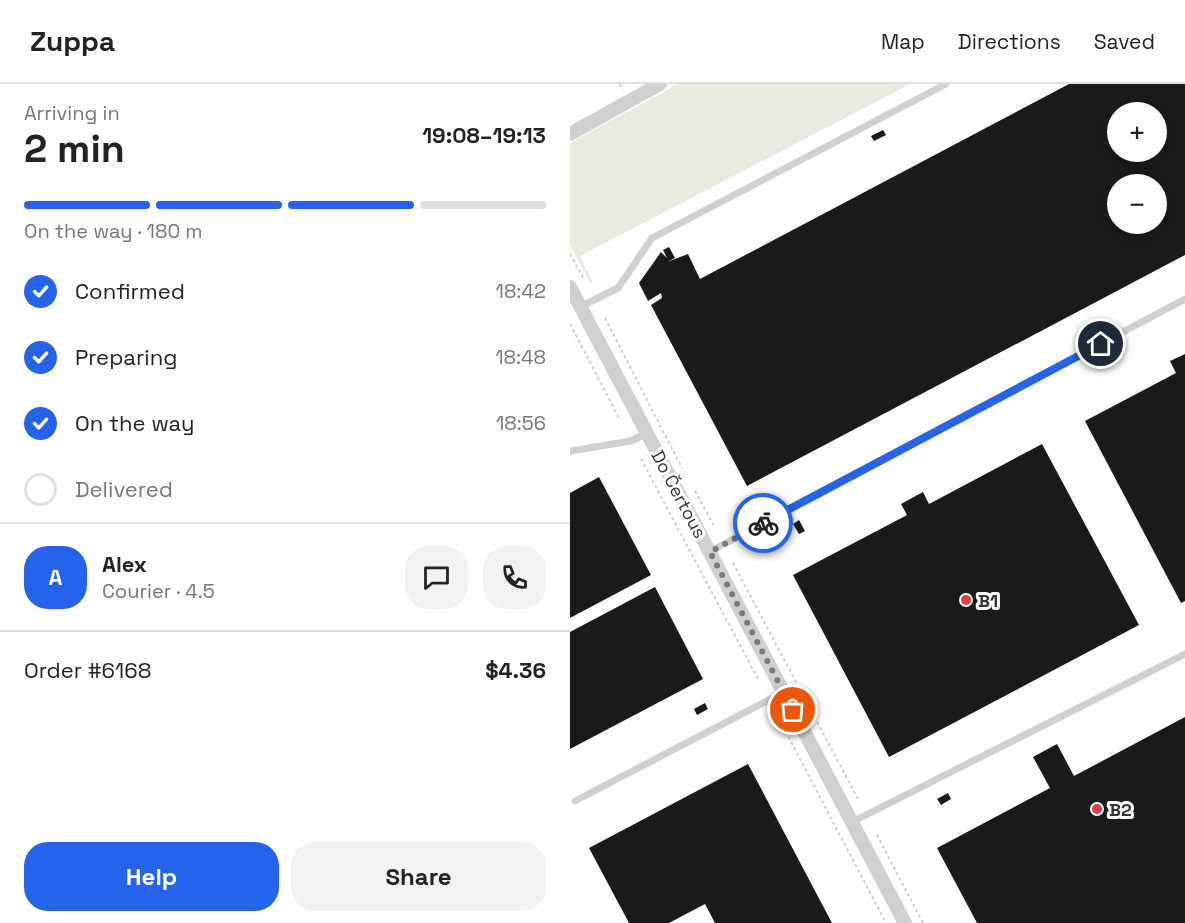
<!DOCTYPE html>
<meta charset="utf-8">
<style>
:root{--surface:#fff;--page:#f2f2f2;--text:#222;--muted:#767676;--line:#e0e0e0;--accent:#2563eb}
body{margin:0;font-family:"Space Grotesk",sans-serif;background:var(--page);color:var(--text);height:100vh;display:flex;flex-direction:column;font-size:22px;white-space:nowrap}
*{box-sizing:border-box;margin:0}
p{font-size:20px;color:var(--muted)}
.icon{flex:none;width:33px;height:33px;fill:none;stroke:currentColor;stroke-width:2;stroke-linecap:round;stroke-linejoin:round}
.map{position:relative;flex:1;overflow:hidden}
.side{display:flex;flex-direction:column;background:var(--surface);width:570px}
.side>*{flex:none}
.controls{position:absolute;left:537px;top:18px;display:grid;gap:12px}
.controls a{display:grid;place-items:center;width:60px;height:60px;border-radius:50%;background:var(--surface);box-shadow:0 3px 15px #0003;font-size:30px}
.pin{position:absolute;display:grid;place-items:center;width:51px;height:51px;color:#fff;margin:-26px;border:3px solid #fff;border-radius:50%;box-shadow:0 2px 6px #0007}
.courier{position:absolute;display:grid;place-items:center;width:60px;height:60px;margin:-30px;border:4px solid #2563eb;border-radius:50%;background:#fff;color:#222;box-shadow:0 2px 8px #0007}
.overview em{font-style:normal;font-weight:700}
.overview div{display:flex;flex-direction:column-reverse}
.overview{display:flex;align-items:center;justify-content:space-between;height:102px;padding:0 24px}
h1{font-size:39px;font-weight:700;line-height:45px}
.bar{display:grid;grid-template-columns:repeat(4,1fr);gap:9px 6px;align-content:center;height:72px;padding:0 24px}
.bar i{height:8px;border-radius:4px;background:var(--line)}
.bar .selected{background:var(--accent)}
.bar p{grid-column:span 4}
.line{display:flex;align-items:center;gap:15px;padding:0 24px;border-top:2px solid var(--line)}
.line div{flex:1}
.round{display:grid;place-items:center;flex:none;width:63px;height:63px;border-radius:24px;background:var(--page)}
ol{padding:0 24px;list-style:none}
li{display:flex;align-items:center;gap:18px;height:66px}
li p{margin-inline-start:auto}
li .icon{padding:6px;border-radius:50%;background:var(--accent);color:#fff;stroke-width:4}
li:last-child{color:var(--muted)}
li i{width:33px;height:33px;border:3px solid var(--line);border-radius:50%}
.primary-button{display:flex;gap:12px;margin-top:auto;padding:12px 24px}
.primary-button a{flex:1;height:69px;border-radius:24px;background:var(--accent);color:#fff;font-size:24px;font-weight:700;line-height:69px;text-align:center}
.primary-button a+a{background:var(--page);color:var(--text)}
header{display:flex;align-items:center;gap:36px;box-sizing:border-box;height:84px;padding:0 30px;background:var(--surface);border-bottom:2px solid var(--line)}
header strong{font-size:28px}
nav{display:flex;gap:33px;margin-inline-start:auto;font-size:21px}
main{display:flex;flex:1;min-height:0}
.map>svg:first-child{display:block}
</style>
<header>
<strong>Zuppa</strong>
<nav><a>Map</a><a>Directions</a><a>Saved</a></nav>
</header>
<main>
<section class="side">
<div class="overview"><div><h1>2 min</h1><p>Arriving in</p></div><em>19:08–19:13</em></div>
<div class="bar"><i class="selected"></i><i class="selected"></i><i class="selected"></i><i></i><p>On the way · 180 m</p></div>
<ol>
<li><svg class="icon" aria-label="check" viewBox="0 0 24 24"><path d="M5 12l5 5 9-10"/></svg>Confirmed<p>18:42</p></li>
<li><svg class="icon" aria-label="check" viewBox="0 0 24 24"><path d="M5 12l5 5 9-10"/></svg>Preparing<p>18:48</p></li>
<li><svg class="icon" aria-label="check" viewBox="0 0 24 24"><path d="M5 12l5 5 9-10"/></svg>On the way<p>18:56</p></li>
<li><i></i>Delivered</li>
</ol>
<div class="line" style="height:108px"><b class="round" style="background:var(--accent);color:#fff">A</b><div><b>Alex</b><p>Courier · 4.5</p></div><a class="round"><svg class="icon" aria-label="chat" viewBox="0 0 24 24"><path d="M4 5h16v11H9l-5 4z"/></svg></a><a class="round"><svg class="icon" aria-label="phone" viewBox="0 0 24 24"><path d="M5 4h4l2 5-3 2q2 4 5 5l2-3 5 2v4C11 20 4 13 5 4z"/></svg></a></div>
<div class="line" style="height:78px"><div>Order #6168</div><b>$4.36</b></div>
<div class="primary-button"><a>Help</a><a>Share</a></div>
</section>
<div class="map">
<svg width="615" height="839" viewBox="0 0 615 839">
<rect width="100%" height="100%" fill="#fff"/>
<path fill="#e6ecdf" d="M108 0H340L10 172 23 199 20 198 0 161V59Z"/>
<path fill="#1a1a1a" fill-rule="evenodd" d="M499 0H615V171L177 402 81 221 92 214 91 209 78 217 69 199 91 168 97 174 93 166 99 163 105 174 97 178 118 170 130 195ZM548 28H586V68H548ZM548 100H586V140H548Z
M313 46 316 51 304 57 301 52Z
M615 270V517L611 519 515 337 606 289 600 277Z
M472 360 569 541 319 673 223 491 337 431 331 420 353 408 359 420Z
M29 393 81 491 0 534V409Z
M229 436 235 447 229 450 223 440Z
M85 503 133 595 0 665V548Z
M135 619 138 625 127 631 124 625Z
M615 633V839H407L367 764 480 704 463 673 487 660 504 692Z
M178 680 262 839H145L135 820 99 839H59L19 764Z
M378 709 381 715 371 721 367 715Z"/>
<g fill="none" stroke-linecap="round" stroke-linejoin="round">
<path stroke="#cdcdcd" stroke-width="2" stroke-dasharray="3 3" stroke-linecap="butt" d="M50 0 53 6
M0 170 14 195
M35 234 112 384
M0 240 49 334
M71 375 188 595
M125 407 144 442
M163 479 288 715
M210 637 316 839
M307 751 353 839"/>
<path stroke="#d0d0d0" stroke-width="7" d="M10 223 48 204 82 154 376 0
M0 367 61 357 77 349
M139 468 615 215
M5 717 214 608
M282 738 615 570"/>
<path stroke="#d0d0d0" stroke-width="14" d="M0 50 90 0
M0 203 335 839"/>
</g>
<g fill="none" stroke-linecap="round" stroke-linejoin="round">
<path stroke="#7a7a7a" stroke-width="6" stroke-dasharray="0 10.8" d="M193 439 140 468 223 626"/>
<path stroke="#2563eb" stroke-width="8" d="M193 439 531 260"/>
</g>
<g fill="#e63946" stroke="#fff" stroke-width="2">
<circle cx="396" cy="516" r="6"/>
<circle cx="527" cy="725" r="6"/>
</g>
<g text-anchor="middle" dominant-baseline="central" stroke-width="6" stroke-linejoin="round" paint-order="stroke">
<g font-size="18" fill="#333" stroke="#fff">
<text transform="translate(109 410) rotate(62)">Do Čertous</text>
</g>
<g font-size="18" font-weight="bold" fill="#333" stroke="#fff" text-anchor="start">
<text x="408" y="516">B1</text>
<text x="539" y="725">B2</text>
</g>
</g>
</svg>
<div class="controls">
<a>+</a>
<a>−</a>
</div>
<div class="pin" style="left:223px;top:626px;background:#ea580c"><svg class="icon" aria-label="bag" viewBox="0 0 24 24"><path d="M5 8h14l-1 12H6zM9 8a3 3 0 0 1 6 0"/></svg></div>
<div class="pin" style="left:531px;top:260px;background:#1f2937"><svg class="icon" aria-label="home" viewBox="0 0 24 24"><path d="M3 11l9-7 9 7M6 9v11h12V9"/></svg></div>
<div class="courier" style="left:193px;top:439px"><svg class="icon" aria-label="bike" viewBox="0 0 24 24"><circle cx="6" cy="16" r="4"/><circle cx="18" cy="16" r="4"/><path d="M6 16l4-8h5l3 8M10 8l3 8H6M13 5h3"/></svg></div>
</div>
</main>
